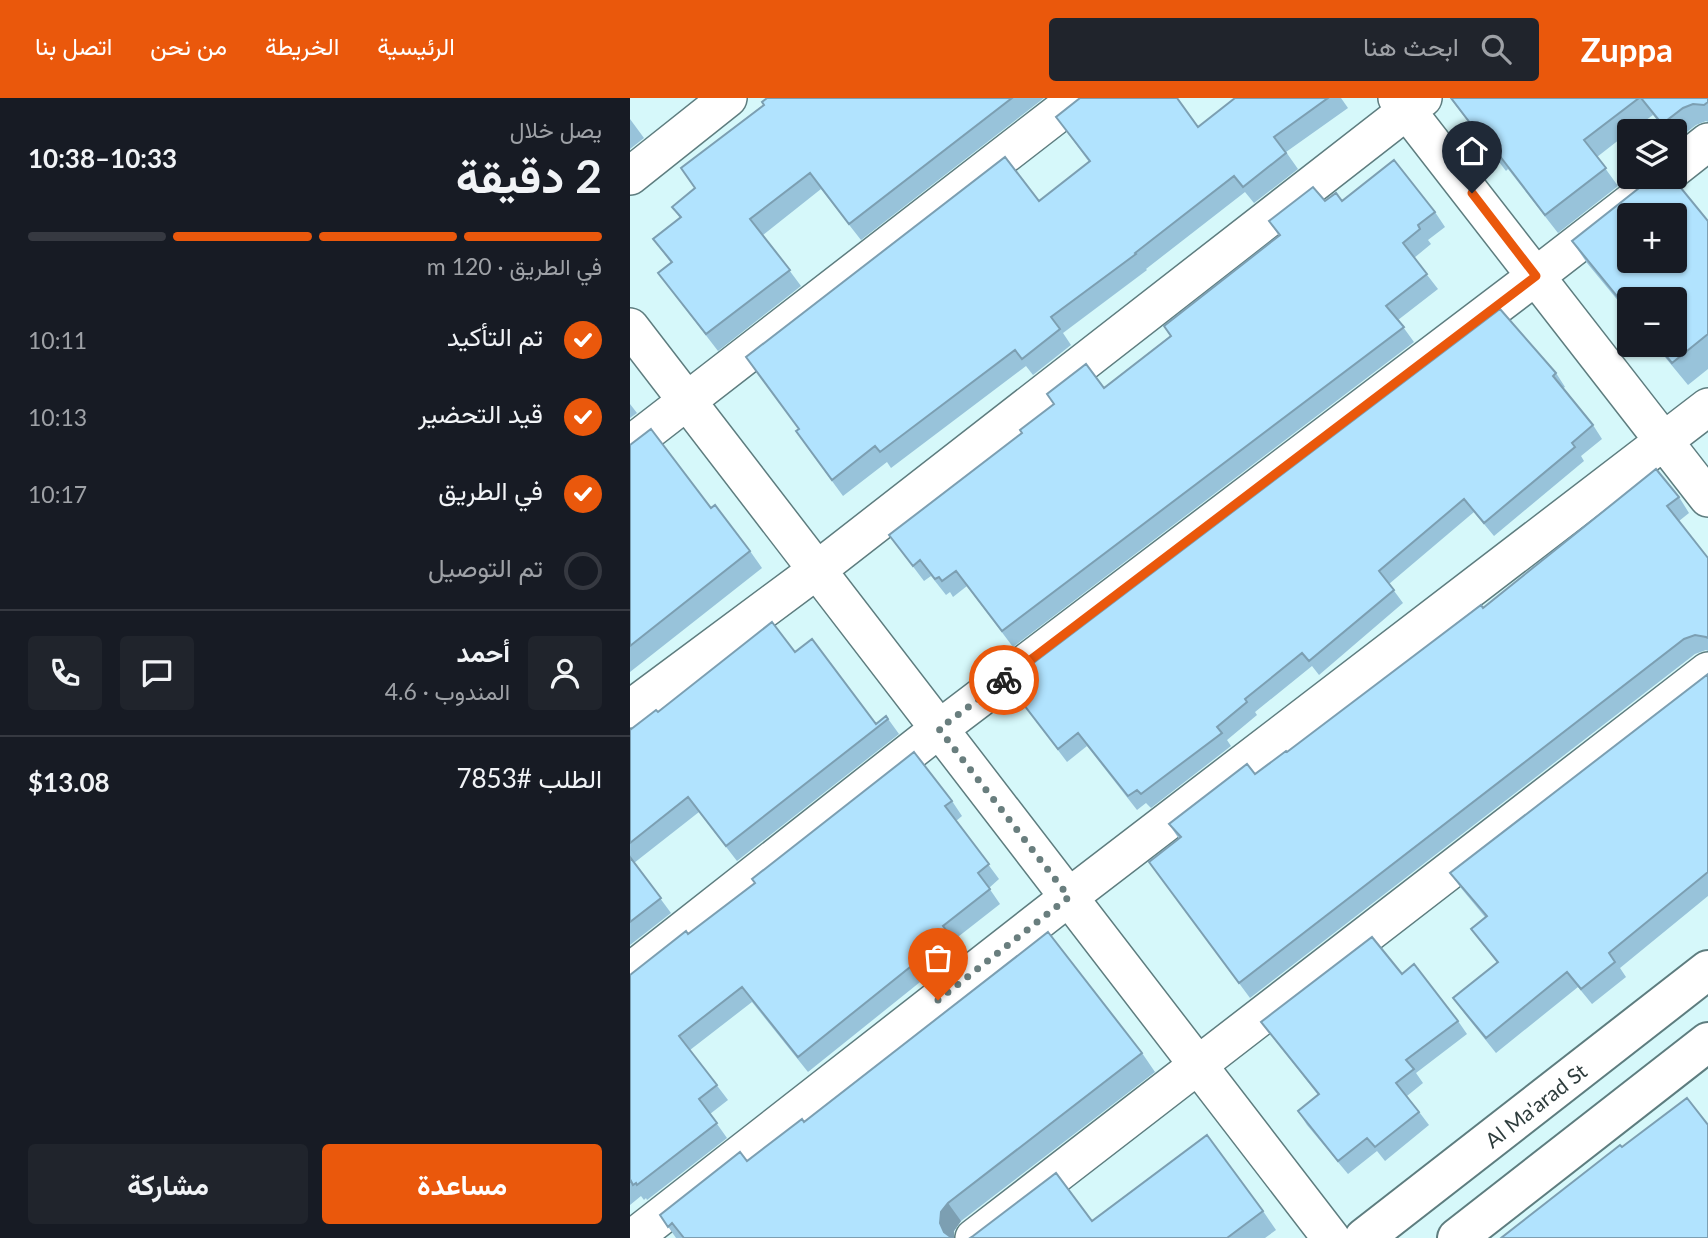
<!DOCTYPE html>
<html lang="ar">
<meta charset="utf-8">
<style>
:root{--surface:#171b24;--page:#20242c;--text:#f1f3f6;--muted:#9ea1a6;--line:#363941;--accent:#ea580c}
body{margin:0;font-family:Lato,Vazirmatn,sans-serif;background:var(--page);color:var(--text);direction:rtl;height:100vh;display:flex;flex-direction:column;font-size:26px;white-space:nowrap}
*{box-sizing:border-box;margin:0}
p{font-size:23px;color:var(--muted)}
.icon{flex:none;width:38px;height:38px;fill:none;stroke:currentColor;stroke-width:2;stroke-linecap:round;stroke-linejoin:round}
.map{position:relative;flex:1;overflow:hidden;direction:ltr}
.side{display:flex;flex-direction:column;background:var(--surface);width:630px}
.side>*{flex:none}
.tools{position:absolute;left:987px;top:21px;display:grid;gap:14px}
.tools a{display:grid;place-items:center;width:70px;height:70px;border-radius:7px;background:var(--surface);box-shadow:0 2px 5px #0004;font-size:35px}
.pin{position:absolute;display:grid;place-items:center;width:60px;height:60px;color:#fff;margin:-72px -30px;border-radius:50% 50% 50% 0;rotate:-45deg;box-shadow:0 0 7px #0007}
.pin .icon{rotate:45deg}
.courier{position:absolute;display:grid;place-items:center;width:70px;height:70px;margin:-35px;border:5px solid #ea580c;border-radius:50%;background:#fff;color:#222;box-shadow:0 2px 9px #0007}
.overview em{font-style:normal;font-weight:700}
.overview div{display:flex;flex-direction:column-reverse}
.overview{display:flex;align-items:center;justify-content:space-between;height:119px;padding:0 28px}
h1{font-size:46px;font-weight:700;line-height:52px}
.bar{display:grid;grid-template-columns:repeat(4,1fr);gap:10px 7px;align-content:center;height:84px;padding:0 28px}
.bar i{height:9px;border-radius:5px;background:var(--line)}
.bar .selected{background:var(--accent)}
.bar p{grid-column:span 4}
.line{display:flex;align-items:center;gap:18px;padding:0 28px;border-top:2px solid var(--line)}
.line div{flex:1}
.round{display:grid;place-items:center;flex:none;width:74px;height:74px;border-radius:7px;background:var(--page)}
ol{padding:0 28px;list-style:none}
li{display:flex;align-items:center;gap:21px;height:77px}
li p{margin-inline-start:auto}
li .icon{padding:7px;border-radius:50%;background:var(--accent);color:#fff;stroke-width:4}
li:last-child{color:var(--muted)}
li i{width:38px;height:38px;border:4px solid var(--line);border-radius:50%}
.button{display:flex;gap:14px;margin-top:auto;padding:14px 28px}
.button a{flex:1;height:80px;border-radius:7px;background:var(--accent);color:#fff;font-size:28px;font-weight:700;line-height:80px;text-align:center}
.button a+a{background:var(--page);color:var(--text)}
header{display:flex;align-items:center;gap:42px;box-sizing:border-box;height:98px;padding:0 35px;background:var(--accent);color:#fff}
header strong{font-size:33px}
nav{display:flex;gap:38px;margin-inline-start:auto;font-size:24px}
.search{width:490px;height:63px;background:var(--page);display:flex;align-items:center;gap:18px;box-sizing:border-box;padding:0 24px;border-radius:7px;color:var(--muted);font-size:26px}
main{display:flex;flex:1;min-height:0}
.map>svg:first-child{display:block}
</style>
<header>
<strong>Zuppa</strong>
<div class="search"><svg class="icon" aria-label="search" viewBox="0 0 24 24"><circle cx="10" cy="10" r="6"/><path d="M15 15l6 6"/></svg>ابحث هنا</div>
<nav><a>الرئيسية</a><a>الخريطة</a><a>من نحن</a><a>اتصل بنا</a></nav>
</header>
<main>
<div class="map">
<svg width="1078" height="1140" viewBox="0 0 1078 1140">
<rect width="100%" height="100%" fill="#d6f8fa"/>
<g fill="none" stroke-linecap="round" stroke-linejoin="round">
<defs>
<path id="street" d="M767 0 1078 400
M1045 70 1078 44
M0 78 98 0
M0 229 701 1140
M0 347 448 0
M0 611 187 472 793 0
M0 874 309 631 906 178 1034 79
M3 1140 439 799 1078 309
M344 1140 1078 573"/>
<g id="secondary">
<path id="s1" d="M734 1140 1078 872"/>
<path d="M827 1140 1078 944"/>
</g>
</defs>
<use href="#street" stroke="#5e7d7f" stroke-width="40"/>
<use href="#secondary" stroke="#5e7d7f" stroke-width="42"/>
<use href="#street" stroke="#fff" stroke-width="37"/>
<use href="#secondary" stroke="#fff" stroke-width="38"/>
</g>
<path fill="#98c3da" d="M137 0H414L231 142 191 91 133 137 171 188 88 253 28 175 41 165 23 141 50 120 42 109 65 90 51 70 133 7Z
M605 0H711L718 10 656 54 668 71 624 105 615 94 516 171 517 172 433 235 441 247 403 277 396 268 261 370 257 364 213 398 177 349 169 331 116 259 409 103 459 64 426 19 568 29Z
M820 0H1078V24L1076 23 1066 27 1045 43V33H1036L1023 17 1001 33H999V34L967 59 988 88 928 135 878 71 876 73Z
M0 21 14 40 0 51Z
M695 103H712L805 114 815 129 798 142 801 146 784 160 808 191 768 222 784 244 383 549 337 488 323 499 320 494 316 497 301 478 294 483 259 437 474 290 540 238 534 228 649 138 639 123Z
M1078 123V271L1058 287 1025 247H1045L999 201V216L957 165 942 143Z
M926 275 935 289 933 290 963 327 972 341 951 358 954 363 864 438 844 414 759 486 773 505 689 577 682 568 625 614 627 617 597 642 601 648 521 710 516 705 507 712 457 648 437 664 377 585Z
M0 306 7 315 0 320Z
M0 347 81 410 120 453 132 470 0 574Z
M1049 399 1059 415 1049 423 1078 460V553L1076 552 1065 556 620 900 519 764 549 741 539 726 625 676 657 654 853 510Z
M165 554 246 626 256 618 269 636 107 763 69 714 4 765 41 815 0 847V632L28 614Z
M1078 576V798L990 870 996 879 962 906 948 889 866 955 834 915 823 900 867 865 841 831 855 819 831 790 820 775Z
M322 703 332 718 326 723 369 781 359 790 370 806 324 842 330 852 178 974 122 904 60 952 98 1002 80 1016 97 1040 17 1102 16 1100 14 1102 11 1098 0 1107V877L58 836Z
M772 876 828 923 837 936 786 975 793 985 777 998 799 1027 755 1063 747 1053 718 1076 677 1027 668 1013 688 997 631 924Z
M512 955 525 974 331 1123 324 1133V1140H46L30 1117 117 1063 174 1024Z
M633 1113 646 1132 635 1140H340L462 1123Z"/>
<path fill="#7c9fb2" d="M318 1105 331 1123 324 1133V1140H318L314 1134 310 1125 311 1114Z"/>
<path fill="#b1e3fe" stroke="#7c9fb2" stroke-width="2" fill-rule="evenodd" d="M137 0H382L219 126 180 75 120 121 160 172 76 236 28 175 42 164 23 141 51 119 42 109 65 90 51 70 134 7 132 4Z
M450 0H547L568 29 605 0H698L644 39 656 55 613 89 604 78 505 155 506 156 421 219 430 231 392 261 385 252 250 354 245 348 202 382 166 333 169 331 116 259 375 59 409 103 460 63 426 19Z
M821 0H1009L954 42 976 70 915 117 866 53 863 55Z
M1011 0H1078V4L1074 7 1063 6 1053 10 1032 26Z
M764 62 805 114 788 127 790 131 773 145 797 176 756 208 774 229 372 533 326 473 312 483 309 479 305 481 290 462 283 468 259 437 392 335 390 332 424 306 417 296 456 266 474 290 541 238 534 228 650 137 639 123 683 89 695 103 706 95 712 103Z
M1023 79H1042L1078 123V236L1042 265 1027 247H1045V201H999V213L942 143ZM999 117H1045V163H999Z
M870 211 926 275 923 278 963 327 942 345 945 349 854 425 834 401 749 473 764 492 679 563 672 555 615 601 617 604 587 629 592 635 511 696 507 692 498 698 448 635 428 651 377 585Z
M21 331 81 410 85 407 120 453 0 548V347Z
M1026 371 1049 399 1037 408 1078 460V540L1076 539 1065 537 1054 541 609 885 519 764 551 739 539 726 617 666 625 676 656 653 657 654 851 507 853 510Z
M142 524 165 554 182 541 246 626 256 618 258 621 96 748 58 699 0 745V632L26 612 28 614Z
M1078 576V774L979 855 985 864 951 891 937 874 856 940 823 900 868 864 841 831 857 818 820 775Z
M284 654 322 703 315 708 359 766 348 775 360 791 313 828 320 837 168 959 112 889 49 938 87 987 69 1001 87 1025 7 1087 6 1085 3 1087 1 1083 0 1084V877L56 833 58 836 125 785 122 781Z
M0 759 31 800 0 824Z
M418 834 512 955 318 1105 311 1114 310 1125 314 1134 322 1140H54L42 1125 38 1129 30 1117 110 1054 117 1063 172 1021 174 1024Z
M742 839 772 876 784 866 828 923 776 962 784 971 766 985 789 1014 745 1049 737 1040 708 1063 668 1013 689 996 631 924Z
M1057 1000 1078 1027V1140H871L990 1047 992 1049Z
M577 1037 633 1113 597 1140H340L343 1138 426 1075 462 1123Z"/>
<g fill="none" stroke-linecap="round" stroke-linejoin="round">
<path stroke="#697e7e" stroke-width="7" stroke-dasharray="0 12.6" d="M308 902 439 799 309 631 374 582"/>
<path stroke="#ea580c" stroke-width="9" d="M374 582 906 178 842 95"/>
</g>
<g text-anchor="middle" dominant-baseline="central" stroke-width="6" stroke-linejoin="round" paint-order="stroke">
<g font-size="21" fill="#2e3c3c" stroke="#fff">
<text stroke="none"><textPath href="#s1" startOffset="217">Al Ma'arad St</textPath></text>
</g>
</g>
</svg>
<div class="tools">
<a><svg class="icon" aria-label="layers" viewBox="0 0 24 24"><path d="M12 4l9 5-9 5-9-5zM3 14l9 5 9-5"/></svg></a>
<a>+</a>
<a>−</a>
</div>
<div class="pin" style="left:308px;top:902px;background:#ea580c"><svg class="icon" aria-label="bag" viewBox="0 0 24 24"><path d="M5 8h14l-1 12H6zM9 8a3 3 0 0 1 6 0"/></svg></div>
<div class="pin" style="left:842px;top:95px;background:#1f2937"><svg class="icon" aria-label="home" viewBox="0 0 24 24"><path d="M3 11l9-7 9 7M6 9v11h12V9"/></svg></div>
<div class="courier" style="left:374px;top:582px"><svg class="icon" aria-label="bike" viewBox="0 0 24 24"><circle cx="6" cy="16" r="4"/><circle cx="18" cy="16" r="4"/><path d="M6 16l4-8h5l3 8M10 8l3 8H6M13 5h3"/></svg></div>
</div>
<section class="side">
<div class="overview"><div><h1>2 دقيقة</h1><p>يصل خلال</p></div><em>10:33–10:38</em></div>
<div class="bar"><i class="selected"></i><i class="selected"></i><i class="selected"></i><i></i><p>في الطريق · 120 m</p></div>
<ol>
<li><svg class="icon" aria-label="check" viewBox="0 0 24 24"><path d="M5 12l5 5 9-10"/></svg>تم التأكيد<p>10:11</p></li>
<li><svg class="icon" aria-label="check" viewBox="0 0 24 24"><path d="M5 12l5 5 9-10"/></svg>قيد التحضير<p>10:13</p></li>
<li><svg class="icon" aria-label="check" viewBox="0 0 24 24"><path d="M5 12l5 5 9-10"/></svg>في الطريق<p>10:17</p></li>
<li><i></i>تم التوصيل</li>
</ol>
<div class="line" style="height:126px"><a class="round"><svg class="icon" aria-label="person" viewBox="0 0 24 24"><circle cx="12" cy="8" r="4"/><path d="M4 21q1-7 8-7t8 7"/></svg></a><div><b>أحمد</b><p>المندوب · 4.6</p></div><a class="round"><svg class="icon" aria-label="chat" viewBox="0 0 24 24"><path d="M4 5h16v11H9l-5 4z"/></svg></a><a class="round"><svg class="icon" aria-label="phone" viewBox="0 0 24 24"><path d="M5 4h4l2 5-3 2q2 4 5 5l2-3 5 2v4C11 20 4 13 5 4z"/></svg></a></div>
<div class="line" style="height:91px"><div>الطلب #7853</div><b>$13.08</b></div>
<div class="button"><a>مساعدة</a><a>مشاركة</a></div>
</section>
</main>
